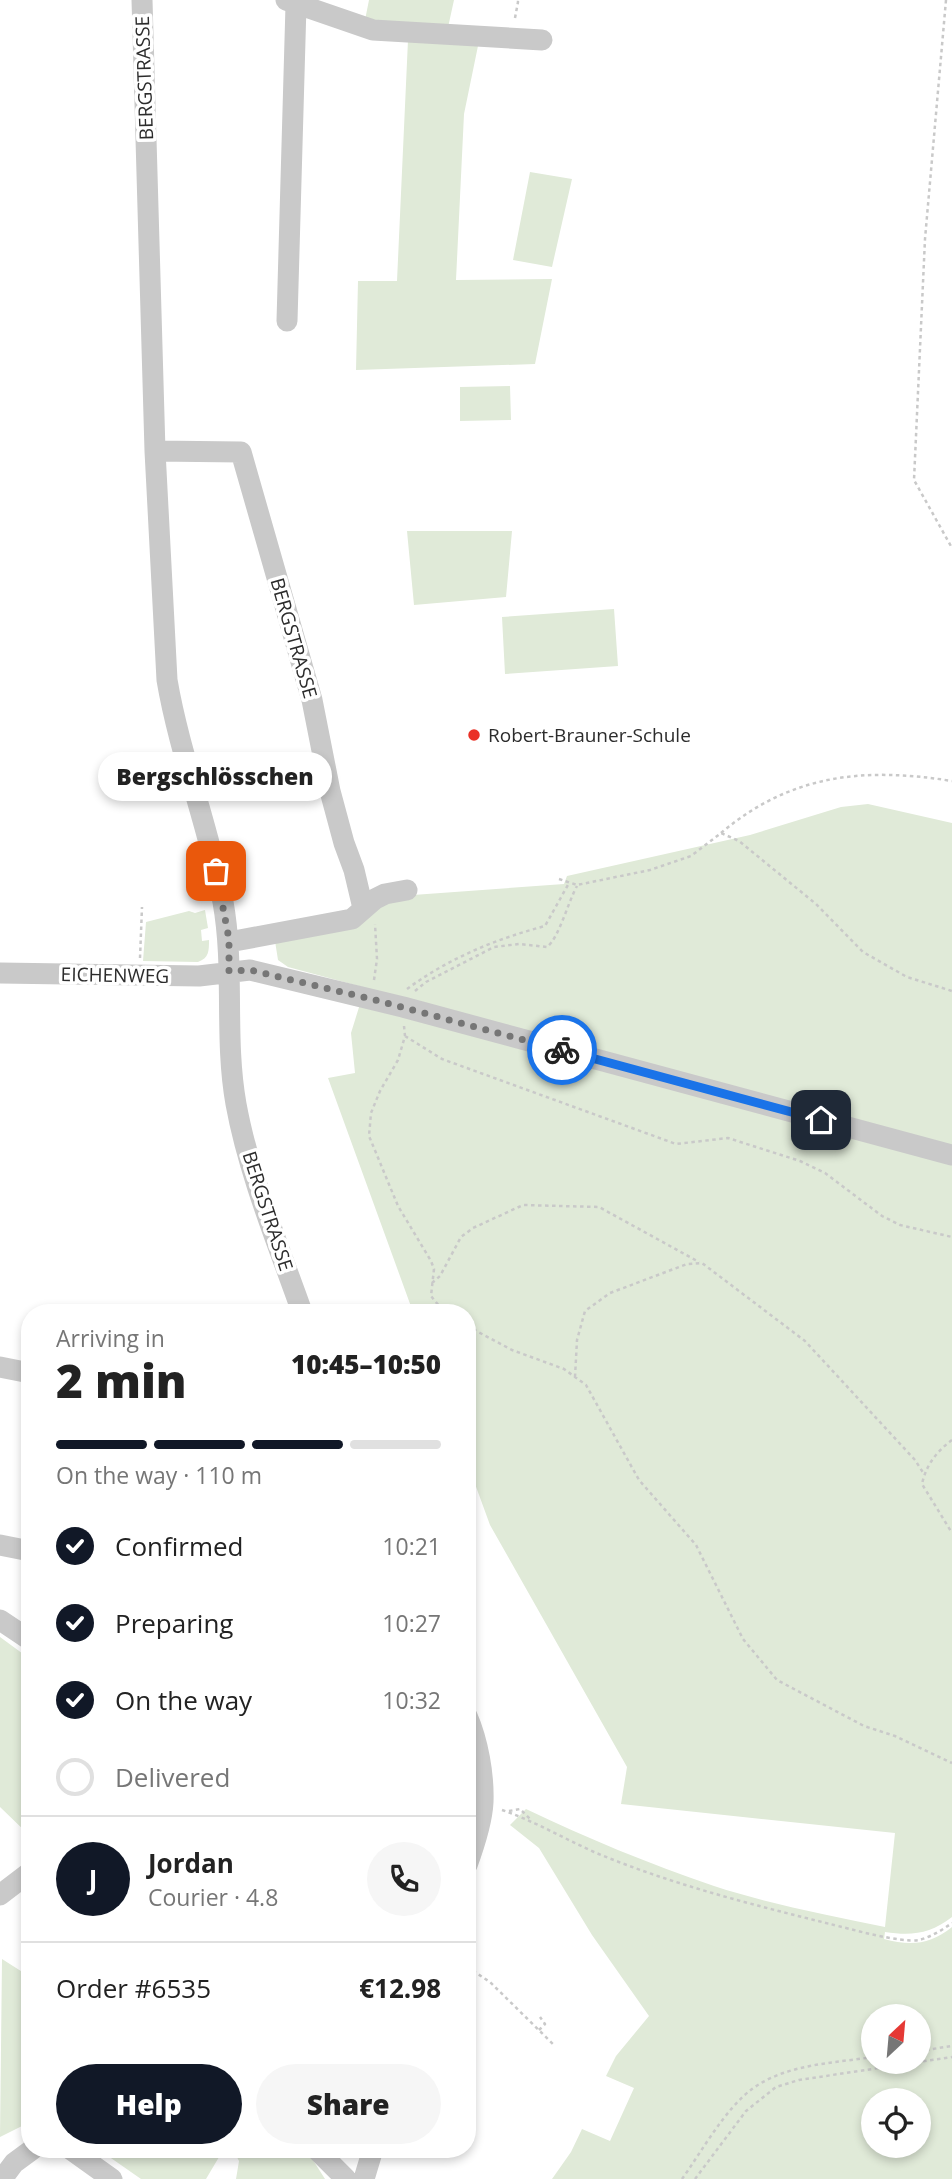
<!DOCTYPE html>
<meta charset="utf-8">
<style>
:root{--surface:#fff;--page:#f6f6f6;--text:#222;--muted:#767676;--line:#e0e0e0;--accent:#111827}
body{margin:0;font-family:"Open Sans",sans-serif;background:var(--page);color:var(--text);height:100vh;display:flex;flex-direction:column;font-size:26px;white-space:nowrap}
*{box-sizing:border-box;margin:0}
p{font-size:23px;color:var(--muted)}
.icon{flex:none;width:38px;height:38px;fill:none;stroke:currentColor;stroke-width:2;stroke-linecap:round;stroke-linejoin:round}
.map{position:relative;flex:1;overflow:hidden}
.details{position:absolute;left:21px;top:1304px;width:455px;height:854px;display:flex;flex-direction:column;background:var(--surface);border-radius:28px;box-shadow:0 4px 10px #0003}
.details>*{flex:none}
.needle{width:46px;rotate:26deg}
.buttons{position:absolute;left:861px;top:2004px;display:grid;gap:14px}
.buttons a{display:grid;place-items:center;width:70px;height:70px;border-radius:50%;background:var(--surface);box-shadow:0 4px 10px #0003;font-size:35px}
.pin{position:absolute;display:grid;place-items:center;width:60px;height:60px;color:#fff;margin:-30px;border-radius:14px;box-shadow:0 4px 10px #0006}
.courier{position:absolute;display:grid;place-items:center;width:70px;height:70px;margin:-35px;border:5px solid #1a73e8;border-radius:50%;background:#fff;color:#222;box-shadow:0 2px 9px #0007}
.bubble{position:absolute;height:49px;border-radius:24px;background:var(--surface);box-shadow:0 4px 10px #0003;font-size:23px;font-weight:800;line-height:49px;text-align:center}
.summary em{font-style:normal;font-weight:800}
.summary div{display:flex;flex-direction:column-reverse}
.summary{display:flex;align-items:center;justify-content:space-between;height:119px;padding:0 35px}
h1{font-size:46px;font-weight:800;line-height:52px}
.bar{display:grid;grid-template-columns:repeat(4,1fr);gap:10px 7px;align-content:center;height:84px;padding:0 35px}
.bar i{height:9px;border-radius:5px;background:var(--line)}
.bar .active{background:var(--accent)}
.bar p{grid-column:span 4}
.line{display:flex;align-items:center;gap:18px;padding:0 35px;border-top:2px solid var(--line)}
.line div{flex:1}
.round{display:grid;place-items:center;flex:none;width:74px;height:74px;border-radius:37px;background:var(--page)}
ol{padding:0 35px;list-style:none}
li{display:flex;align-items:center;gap:21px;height:77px}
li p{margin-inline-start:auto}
li .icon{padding:7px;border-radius:50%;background:var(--accent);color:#fff;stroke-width:4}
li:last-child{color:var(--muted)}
li i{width:38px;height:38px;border:4px solid var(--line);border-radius:50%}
.primary-button{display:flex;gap:14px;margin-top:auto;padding:14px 35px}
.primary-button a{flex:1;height:80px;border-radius:42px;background:var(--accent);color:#fff;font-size:28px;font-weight:800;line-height:80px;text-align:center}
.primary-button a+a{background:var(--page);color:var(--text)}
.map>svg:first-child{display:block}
</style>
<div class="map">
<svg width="952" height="2179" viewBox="0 0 952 2179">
<rect width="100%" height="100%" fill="#fff"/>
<path fill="#e0ead8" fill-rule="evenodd" d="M369 0H454L447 32 364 25Z
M408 40 479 41 464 114 456 280 552 279 535 364 356 370 358 281H397Z
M530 172 572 179 552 267 513 260Z
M510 386 511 420 460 421V387Z
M407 531H512L506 597 414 605Z
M614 609 618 666 505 674 502 617Z
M868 804 952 823V1145L288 967 278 960 275 941 385 902 413 895 564 884 567 876 750 835 841 807Z
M205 910 208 928 201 930 202 941 209 940C209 951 209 958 198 962L143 961 146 922 189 911 195 913Z
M360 1004 952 1164V1917C930 1934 912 1936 885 1932L884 1939C910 1946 930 1945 952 1927V2179H552L571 2152 582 2129 610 2141 634 2088 606 2076 616 2056 649 2016 592 1935 539 1848 510 1825 526 1809C587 1838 649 1864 714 1886 769 1904 828 1915 885 1927L895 1833 621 1804 627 1767 490 1525 467 1462V1312H413L328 1078 355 1073 351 1033ZM873 2016H919V2062H873ZM873 2100H919V2146H873Z
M0 1637 30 1659V1836L0 1807Z
M2 1959 24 1973 30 1969V2122L0 2137Z
M98 2149H221L222 2152 206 2179H141Z
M233 2149H306L325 2179H236L239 2161Z"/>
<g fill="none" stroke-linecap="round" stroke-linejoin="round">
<path stroke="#c9c9c9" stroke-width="2.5" stroke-dasharray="3.5 3.5" stroke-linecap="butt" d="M946 0 925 239 914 480 952 548
M515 18 518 2H515
M721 833C791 774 864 767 952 781
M559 879 577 885 650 870 691 856 721 833 739 841 816 904 863 952 907 977 952 991
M140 958 142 907
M374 980 377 959 375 924
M407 989C449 958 496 939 545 926L569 883
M415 991 426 982 494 947 519 944 547 947C559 938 568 902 577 886
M404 1026 405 1036 398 1060 380 1091 371 1113 369 1136 398 1206 431 1261 434 1269 431 1296 444 1312
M405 1036 442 1059 676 1144 728 1138 800 1161 825 1173 882 1216 900 1225 952 1237
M432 1283 440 1276 461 1237 473 1228 523 1205 599 1207 699 1262
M467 1326 512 1350 564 1369 586 1385 639 1480 696 1545 743 1639 777 1680 864 1726 895 1736 952 1763
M575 1377 577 1340 585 1311 610 1293 687 1264 702 1263 805 1341 915 1460 924 1474
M952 1440C937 1451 926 1465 922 1484L952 1533
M502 1810C534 1821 563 1838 594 1852 670 1884 750 1904 830 1924 851 1929 899 1943 919 1940 931 1937 942 1930 952 1923
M509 1811 520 1809 530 1819
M467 1967 490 1982 555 2046
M539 2030 545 2024 540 2017
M919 2051 952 2046
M682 2179C702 2151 725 2109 752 2089 786 2064 834 2063 873 2057
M695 2179 746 2111 776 2087 799 2080 952 2057"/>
<path stroke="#c9c9c9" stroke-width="21" d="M142 0 155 451 167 680C180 756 209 827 223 902 235 969 224 1037 236 1104 249 1175 278 1244 302 1312
M286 0 373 30 542 40
M287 321 296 5
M155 451 241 452 312 700 330 791 344 843 354 870 363 908
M229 942 352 919 375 899 385 894 407 890
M0 973 199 976 250 970 403 1007 952 1155
M0 1367 30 1373
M0 1545 30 1551
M0 1620 30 1640
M467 1716C478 1741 484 1775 483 1802 482 1823 474 1846 467 1865
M0 1895 30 1872
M70 2149 112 2179
M316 2149 346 2179
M2 2179 14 2163 33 2149
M364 2179 373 2149"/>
</g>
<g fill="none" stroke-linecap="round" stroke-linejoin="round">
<path stroke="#767676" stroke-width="7" stroke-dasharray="0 12.6" d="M216 871 229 939V971L250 970 371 999 562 1050"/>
<path stroke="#1a73e8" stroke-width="9" d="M562 1050 821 1120"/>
</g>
<circle fill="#ea3126" stroke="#fff" stroke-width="2.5" cx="474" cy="735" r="7"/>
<g text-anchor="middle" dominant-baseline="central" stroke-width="7" stroke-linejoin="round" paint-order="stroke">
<g font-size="19" fill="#2c2c2c" stroke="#fff">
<text transform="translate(144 78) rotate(-92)">BERGSTRASSE</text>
<text transform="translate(294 638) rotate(74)">BERGSTRASSE</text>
<text transform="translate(115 975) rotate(1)">EICHENWEG</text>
<text transform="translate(268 1211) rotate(72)">BERGSTRASSE</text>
</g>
<g font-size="19" fill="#2c2c2c" stroke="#fff" text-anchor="start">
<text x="488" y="735">Robert-Brauner-Schule</text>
</g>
</g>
</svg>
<div class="buttons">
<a><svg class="needle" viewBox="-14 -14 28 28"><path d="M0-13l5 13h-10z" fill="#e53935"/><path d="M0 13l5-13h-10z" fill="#767676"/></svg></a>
<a><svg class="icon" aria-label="locate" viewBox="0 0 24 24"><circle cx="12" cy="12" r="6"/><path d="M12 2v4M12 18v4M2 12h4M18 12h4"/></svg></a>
</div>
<div class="pin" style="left:216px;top:871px;background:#ea580c"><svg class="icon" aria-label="bag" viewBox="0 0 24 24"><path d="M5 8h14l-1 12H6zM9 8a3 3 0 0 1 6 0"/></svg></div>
<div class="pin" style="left:821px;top:1120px;background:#1f2937"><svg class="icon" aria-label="home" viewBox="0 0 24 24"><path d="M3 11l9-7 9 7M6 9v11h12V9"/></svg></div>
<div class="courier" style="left:562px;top:1050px"><svg class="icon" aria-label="bike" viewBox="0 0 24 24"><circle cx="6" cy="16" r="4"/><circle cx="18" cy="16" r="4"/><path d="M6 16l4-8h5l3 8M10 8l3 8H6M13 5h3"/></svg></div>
<div class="bubble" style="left:98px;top:752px;width:234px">Bergschlösschen</div>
<section class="details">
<div class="summary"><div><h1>2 min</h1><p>Arriving in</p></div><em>10:45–10:50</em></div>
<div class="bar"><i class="active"></i><i class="active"></i><i class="active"></i><i></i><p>On the way · 110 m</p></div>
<ol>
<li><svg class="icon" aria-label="check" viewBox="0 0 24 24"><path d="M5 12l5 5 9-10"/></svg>Confirmed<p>10:21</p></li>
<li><svg class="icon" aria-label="check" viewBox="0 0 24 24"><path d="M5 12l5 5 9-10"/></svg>Preparing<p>10:27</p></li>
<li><svg class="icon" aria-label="check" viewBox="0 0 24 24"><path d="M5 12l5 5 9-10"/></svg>On the way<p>10:32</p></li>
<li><i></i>Delivered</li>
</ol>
<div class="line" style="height:126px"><b class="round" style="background:var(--accent);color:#fff">J</b><div><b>Jordan</b><p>Courier · 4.8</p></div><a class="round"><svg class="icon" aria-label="phone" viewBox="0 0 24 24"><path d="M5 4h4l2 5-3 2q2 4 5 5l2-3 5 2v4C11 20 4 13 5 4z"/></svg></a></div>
<div class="line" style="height:91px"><div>Order #6535</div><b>€12.98</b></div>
<div class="primary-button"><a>Help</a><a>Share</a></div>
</section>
</div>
